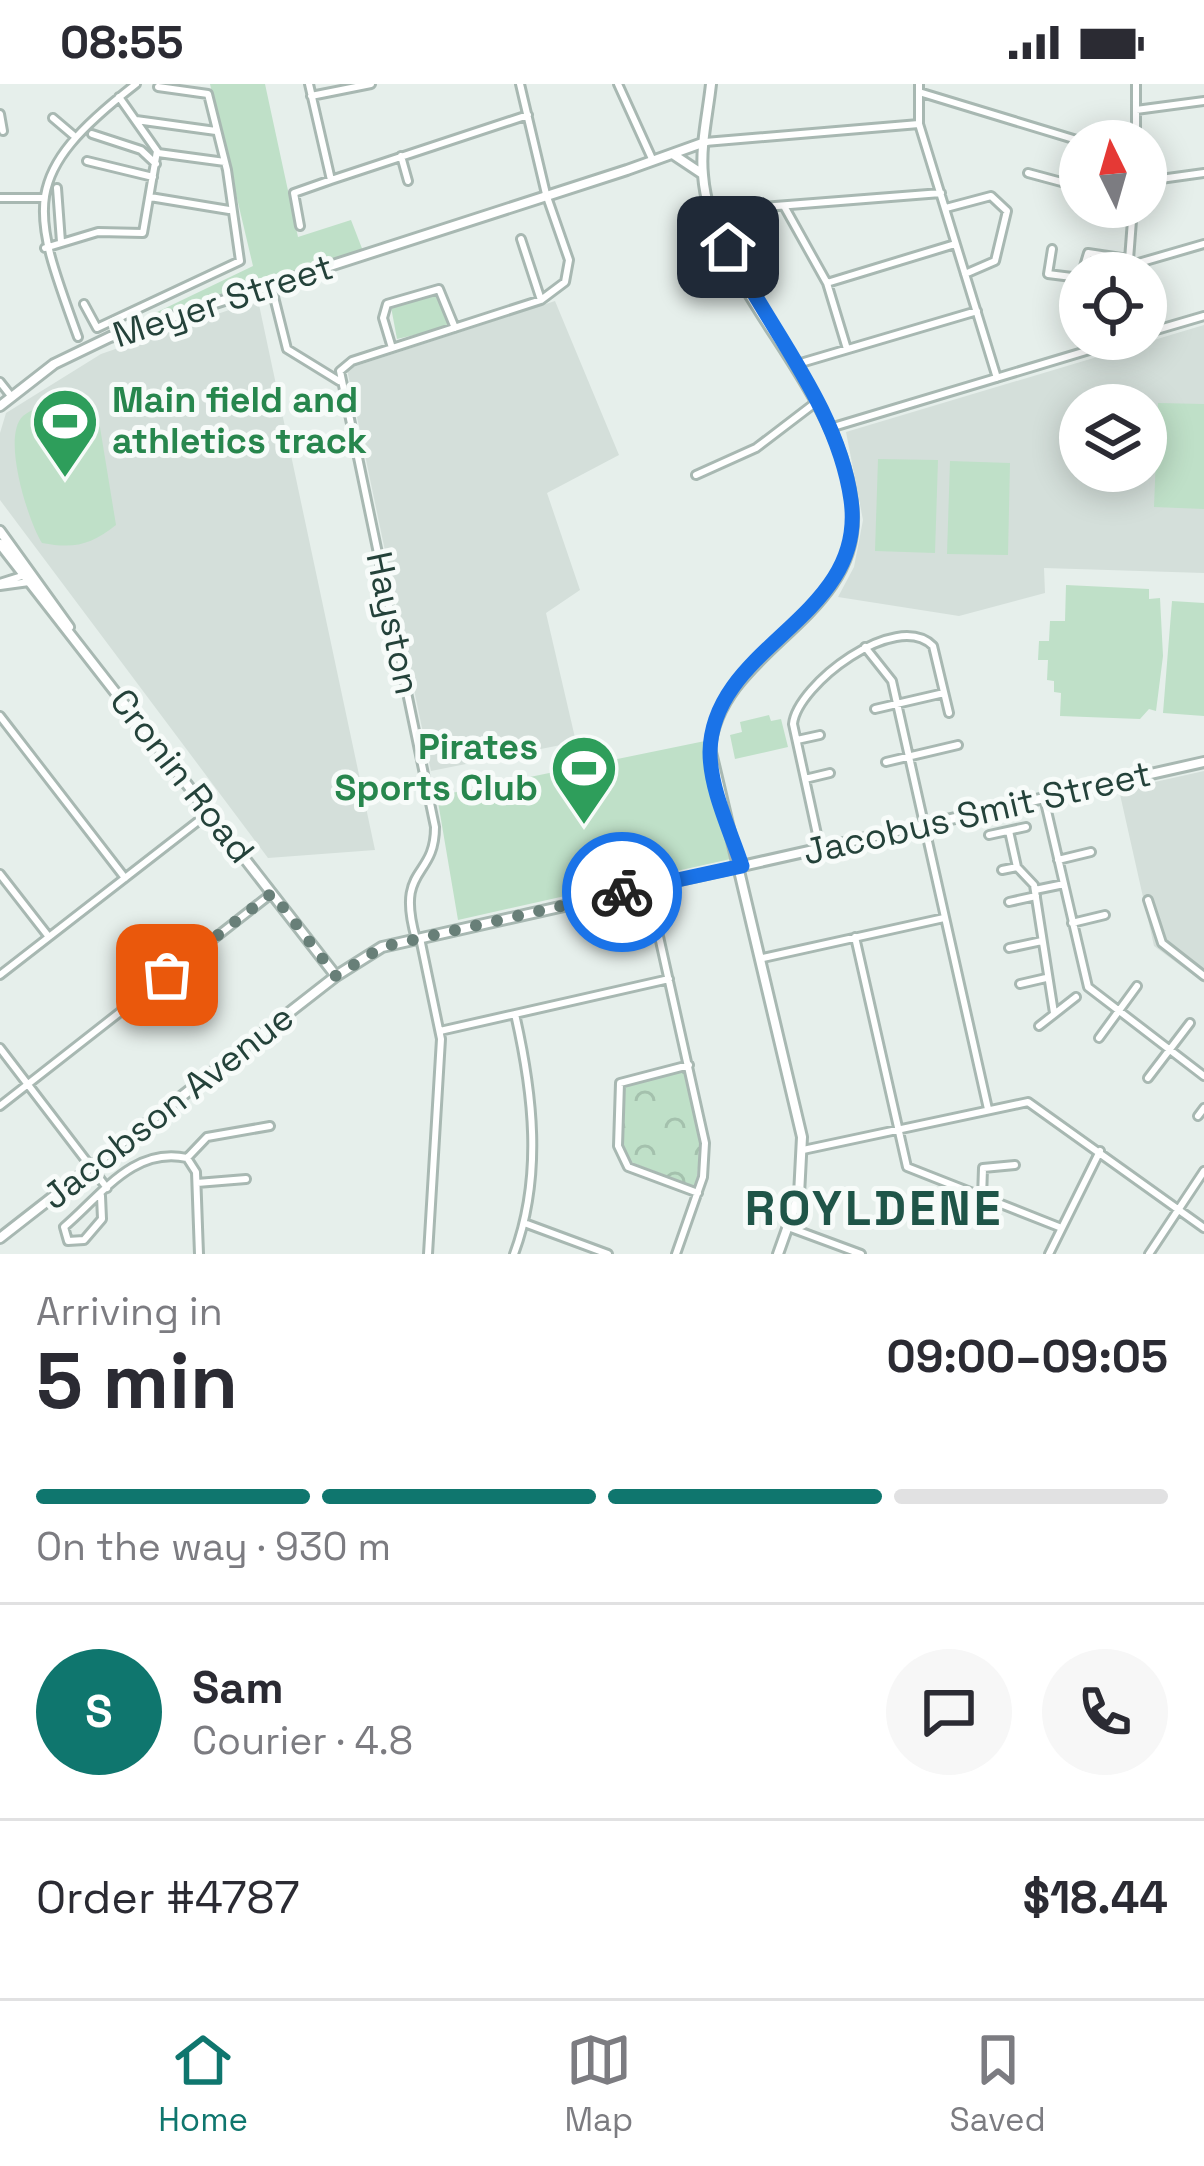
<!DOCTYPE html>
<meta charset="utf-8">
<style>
:root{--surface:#fff;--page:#f7f7f7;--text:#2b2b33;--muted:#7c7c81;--line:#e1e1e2;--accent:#0f766e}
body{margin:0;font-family:"Space Grotesk",sans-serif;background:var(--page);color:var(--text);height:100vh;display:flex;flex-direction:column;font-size:45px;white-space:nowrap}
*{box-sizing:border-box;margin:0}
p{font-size:39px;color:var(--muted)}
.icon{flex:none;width:66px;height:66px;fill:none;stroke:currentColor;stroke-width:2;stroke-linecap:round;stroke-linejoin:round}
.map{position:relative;height:1170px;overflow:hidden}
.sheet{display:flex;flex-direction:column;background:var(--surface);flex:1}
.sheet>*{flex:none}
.needle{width:78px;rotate:355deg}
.tools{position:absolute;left:1059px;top:36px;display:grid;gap:24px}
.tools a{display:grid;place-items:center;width:108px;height:108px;border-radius:50%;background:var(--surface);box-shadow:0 6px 30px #0003;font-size:60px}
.pin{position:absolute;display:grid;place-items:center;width:102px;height:102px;color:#fff;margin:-51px;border-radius:24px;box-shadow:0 6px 18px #0006}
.courier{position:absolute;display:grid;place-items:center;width:120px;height:120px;margin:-60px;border:9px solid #1a73e8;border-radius:50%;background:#fff;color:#222;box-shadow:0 3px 15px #0007}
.head em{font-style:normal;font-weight:700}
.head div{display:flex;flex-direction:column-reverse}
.head{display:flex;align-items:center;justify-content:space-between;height:204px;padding:0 36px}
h1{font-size:78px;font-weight:700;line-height:90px}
.bar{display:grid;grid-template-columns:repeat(4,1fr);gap:18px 12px;align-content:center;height:144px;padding:0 36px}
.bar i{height:15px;border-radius:9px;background:var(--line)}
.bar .selected{background:var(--accent)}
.bar p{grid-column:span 4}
.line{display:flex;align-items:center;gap:30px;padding:0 36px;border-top:3px solid var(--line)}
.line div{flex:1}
.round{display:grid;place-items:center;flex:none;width:126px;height:126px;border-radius:63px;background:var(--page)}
.status{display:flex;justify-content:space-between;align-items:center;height:84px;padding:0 60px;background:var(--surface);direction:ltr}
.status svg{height:33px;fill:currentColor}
.dock{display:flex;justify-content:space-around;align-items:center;height:168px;border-top:3px solid var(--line);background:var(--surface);font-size:33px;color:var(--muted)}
.dock a{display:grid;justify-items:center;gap:6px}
.dock .selected{color:var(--accent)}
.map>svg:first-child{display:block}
</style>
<div class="status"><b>08:55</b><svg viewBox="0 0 49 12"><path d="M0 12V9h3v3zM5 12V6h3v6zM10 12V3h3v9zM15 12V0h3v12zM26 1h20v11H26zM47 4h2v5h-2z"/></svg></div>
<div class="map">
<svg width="1204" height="1170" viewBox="0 0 1204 1170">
<defs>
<pattern id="park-crowns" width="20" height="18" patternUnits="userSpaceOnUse" patternTransform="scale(3)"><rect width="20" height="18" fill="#bfe0c8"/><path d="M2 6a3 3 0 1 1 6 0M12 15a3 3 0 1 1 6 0" fill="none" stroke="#a4c1ad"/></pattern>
</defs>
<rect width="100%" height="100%" fill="#e6efeb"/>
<path fill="#d4dfda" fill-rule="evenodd" d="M258 216 375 766 268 774 0 416V349L6 329 101 270Z
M555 217 619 371 547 409 580 506 546 529 576 658 431 687 347 285Z
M1204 241V489L1044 484 1045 509 959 532 838 513 854 483 863 436 846 348ZM1080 321H1146V387H1080Z
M1204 687V899L1154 862 1119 706Z"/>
<path fill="#bfe0c8" d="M210 0H265L298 153 351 136 363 167 126 243 253 182Z
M441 207 454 234 449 243 397 255 391 223Z
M58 316 98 331 116 441C91 461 74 465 42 459 28 437 1 352 23 332 31 325 48 320 58 316Z
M1158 319 1204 320V425L1154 423Z
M878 375 938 376 935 469 875 467Z
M950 377 1010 379 1008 471 947 470Z
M1066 501 1149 505V515L1160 514 1163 572 1156 627 1149 625 1140 635 1060 632 1061 609 1054 608V597L1047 596 1048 576H1038L1039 557H1049L1050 537H1065Z
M1172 517 1204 519V632L1163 629Z
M769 631 771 637 781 635 788 663 735 675 730 651 742 648 740 638Z
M705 657 735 774 458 836 437 712Z"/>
<path fill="url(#park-crowns)" d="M681 986 687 989 701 1055 696 1103 625 1076C619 1054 613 1018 626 999Z"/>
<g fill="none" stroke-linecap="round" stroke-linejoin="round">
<defs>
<path id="minor" d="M309 0 331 96 528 31
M618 0 653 77
M919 0V40L997 294
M919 8 1080 57
M311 12 371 0
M1136 26 1204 17
M0 30 3 47
M53 34 73 51
M136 36 216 47
M92 50 141 66 156 80
M1136 57V0
M705 58 919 40
M158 69 225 78
M401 72 408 97
M87 77 153 93
M1028 89 1080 103
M1146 97 1204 89
M57 104 61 158
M150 113 229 126
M0 114H44
M784 122 827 199 847 265
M946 124 991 112 1007 127 995 177 965 190
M713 127 941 109
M300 142 294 109 331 96
M521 155 541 216
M45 164 98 148 143 149 157 67 119 13
M1052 165 1048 190 1080 194
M1128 182 1204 160
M1082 189 1088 169 1128 175
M1128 189 1133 123
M827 199 955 160
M271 201 287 265 339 297
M84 220 97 244 240 177 227 86 208 10 158 3
M1146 249 1204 232
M78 253C30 122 19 91 136 0
M392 264 383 234 387 220 439 205 455 244
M794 281 977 227
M0 298 11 312
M830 344 1126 255
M696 391 756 364 815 319
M0 499 25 491
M0 502 29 498
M865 563 892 597 988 1025
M875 625 944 609
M0 632 125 794
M797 656 820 651
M886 678 958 661
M805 695 830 689
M1044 714 1088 903 1204 992
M1009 747 1017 783 1034 801 1054 929
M989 751 1026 743
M820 764 793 640C797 601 896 525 933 562L949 629
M1058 776 1091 768
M1002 786 1017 783
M0 790 49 853
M648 803 705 1059 703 1093 676 1170
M1035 806 1064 800
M1148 816 1162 859 1204 892
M1009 818 1036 812
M1072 839 1105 831
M855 853 907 1083 1059 1143
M420 854 441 955 428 1170
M416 855C395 781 435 796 435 743L340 287 352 277 541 216 565 198 569 176 546 110 520 0
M1009 864 1042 857
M763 874 944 834
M0 891 210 728
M1020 900 1046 894
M1039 942 1076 913
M440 947 669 895
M1099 954 1137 902
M0 964 107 1104
M689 981 620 999 618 1062 628 1083 698 1109
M1148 994 1190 939
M0 1022 271 810
M1198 1032 1204 1024
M803 1066 1028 1018 1204 1144
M187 1074 207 1053 270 1042
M197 1099 246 1095
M101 1112 102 1135 84 1156 68 1157 64 1143C101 1112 133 1062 187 1074L196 1088 199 1170
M982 1115 983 1084 1015 1081
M527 1140 608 1170
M788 1143 861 1170
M514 1170C543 1092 533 1009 515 930
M1049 1170 1100 1067
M1149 1170 1204 1087"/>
<path id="tertiary" d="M711 0C708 29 700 62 703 91 712 207 847 305 853 431 857 536 721 565 710 664L802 1053 799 1111 778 1170
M674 71 701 89
M627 86 705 58
M0 322 54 280 110 253 627 86
M0 447 69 543
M0 460 336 892
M0 1154 336 892 382 863 1204 678"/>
</defs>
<use href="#minor" stroke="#a8b8b2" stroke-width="12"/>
<use href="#tertiary" stroke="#a8b8b2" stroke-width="14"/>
<use href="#minor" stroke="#fff" stroke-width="6"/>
<use href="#tertiary" stroke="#fff" stroke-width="8"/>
</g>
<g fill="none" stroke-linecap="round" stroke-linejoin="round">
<path stroke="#687f78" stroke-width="12" stroke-dasharray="0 21.6" d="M167 891 272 809 336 892 382 863 622 808"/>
<path stroke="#1a73e8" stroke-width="15" d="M622 808 742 782C730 746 710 705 710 668 712 560 868 534 851 416 838 323 769 245 728 163"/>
</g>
<defs>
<symbol id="stadium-pin" viewBox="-11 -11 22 30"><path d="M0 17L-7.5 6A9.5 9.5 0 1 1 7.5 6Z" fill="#2e9e5b" stroke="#f7fbf9"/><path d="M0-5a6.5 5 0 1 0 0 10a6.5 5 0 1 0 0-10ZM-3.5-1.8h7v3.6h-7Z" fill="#fff"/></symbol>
</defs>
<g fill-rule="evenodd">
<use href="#stadium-pin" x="27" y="299" width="76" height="104"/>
<use href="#stadium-pin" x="546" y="646" width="76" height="104"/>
</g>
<g text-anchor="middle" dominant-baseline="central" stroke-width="10" stroke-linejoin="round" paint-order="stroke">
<g font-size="36" fill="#24423a" stroke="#f7fbf9">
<text transform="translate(223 217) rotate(-18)">Meyer Street</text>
<text transform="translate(393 539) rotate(78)">Hayston</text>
<text transform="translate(182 692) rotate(52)">Cronin Road</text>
<text transform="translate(977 729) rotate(-13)">Jacobus Smit Street</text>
<text transform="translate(168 1023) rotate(-38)">Jacobson Avenue</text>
</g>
<g font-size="36" font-weight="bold" fill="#27864d" stroke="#f7fbf9" text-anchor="start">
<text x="112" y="316">Main field and<tspan x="112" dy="41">athletics track</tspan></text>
<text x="538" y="663" text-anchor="end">Pirates<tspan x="538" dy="41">Sports Club</tspan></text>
</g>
<g font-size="48" font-weight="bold" letter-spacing="3" fill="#1f5548" stroke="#f7fbf9">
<text x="874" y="1124">ROYLDENE</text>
</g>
</g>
</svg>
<div class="tools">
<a><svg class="needle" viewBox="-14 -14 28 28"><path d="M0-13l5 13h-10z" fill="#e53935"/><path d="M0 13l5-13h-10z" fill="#7c7c81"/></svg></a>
<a><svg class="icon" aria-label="locate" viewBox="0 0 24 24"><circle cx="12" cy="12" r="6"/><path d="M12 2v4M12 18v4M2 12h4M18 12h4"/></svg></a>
<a><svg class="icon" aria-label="layers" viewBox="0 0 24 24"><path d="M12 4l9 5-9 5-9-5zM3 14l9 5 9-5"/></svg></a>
</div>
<div class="pin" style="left:167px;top:891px;background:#ea580c"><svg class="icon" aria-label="bag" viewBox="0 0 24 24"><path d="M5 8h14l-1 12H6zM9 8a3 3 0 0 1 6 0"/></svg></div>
<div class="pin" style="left:728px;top:163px;background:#1f2937"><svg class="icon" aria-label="home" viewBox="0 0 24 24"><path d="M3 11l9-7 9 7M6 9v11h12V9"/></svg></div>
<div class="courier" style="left:622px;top:808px"><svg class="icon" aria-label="bike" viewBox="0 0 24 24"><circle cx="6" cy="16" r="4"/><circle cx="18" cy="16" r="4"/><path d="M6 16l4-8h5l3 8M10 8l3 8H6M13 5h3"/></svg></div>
</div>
<section class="sheet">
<div class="head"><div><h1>5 min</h1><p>Arriving in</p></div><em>09:00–09:05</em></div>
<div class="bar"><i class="selected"></i><i class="selected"></i><i class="selected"></i><i></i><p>On the way · 930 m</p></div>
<div class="line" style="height:216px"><b class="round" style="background:var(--accent);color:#fff">S</b><div><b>Sam</b><p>Courier · 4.8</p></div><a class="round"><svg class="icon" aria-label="chat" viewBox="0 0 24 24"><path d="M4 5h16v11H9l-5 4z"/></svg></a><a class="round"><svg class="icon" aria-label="phone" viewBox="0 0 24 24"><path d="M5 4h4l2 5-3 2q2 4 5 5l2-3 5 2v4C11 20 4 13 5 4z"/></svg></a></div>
<div class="line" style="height:156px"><div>Order #4787</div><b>$18.44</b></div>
</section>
<nav class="dock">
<a class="selected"><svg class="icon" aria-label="home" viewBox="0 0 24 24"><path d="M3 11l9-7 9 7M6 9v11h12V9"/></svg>Home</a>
<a><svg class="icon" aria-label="map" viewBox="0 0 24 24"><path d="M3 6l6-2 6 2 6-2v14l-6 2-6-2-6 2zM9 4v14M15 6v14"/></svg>Map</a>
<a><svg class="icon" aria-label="saved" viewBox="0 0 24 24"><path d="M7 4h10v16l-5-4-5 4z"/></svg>Saved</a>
</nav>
